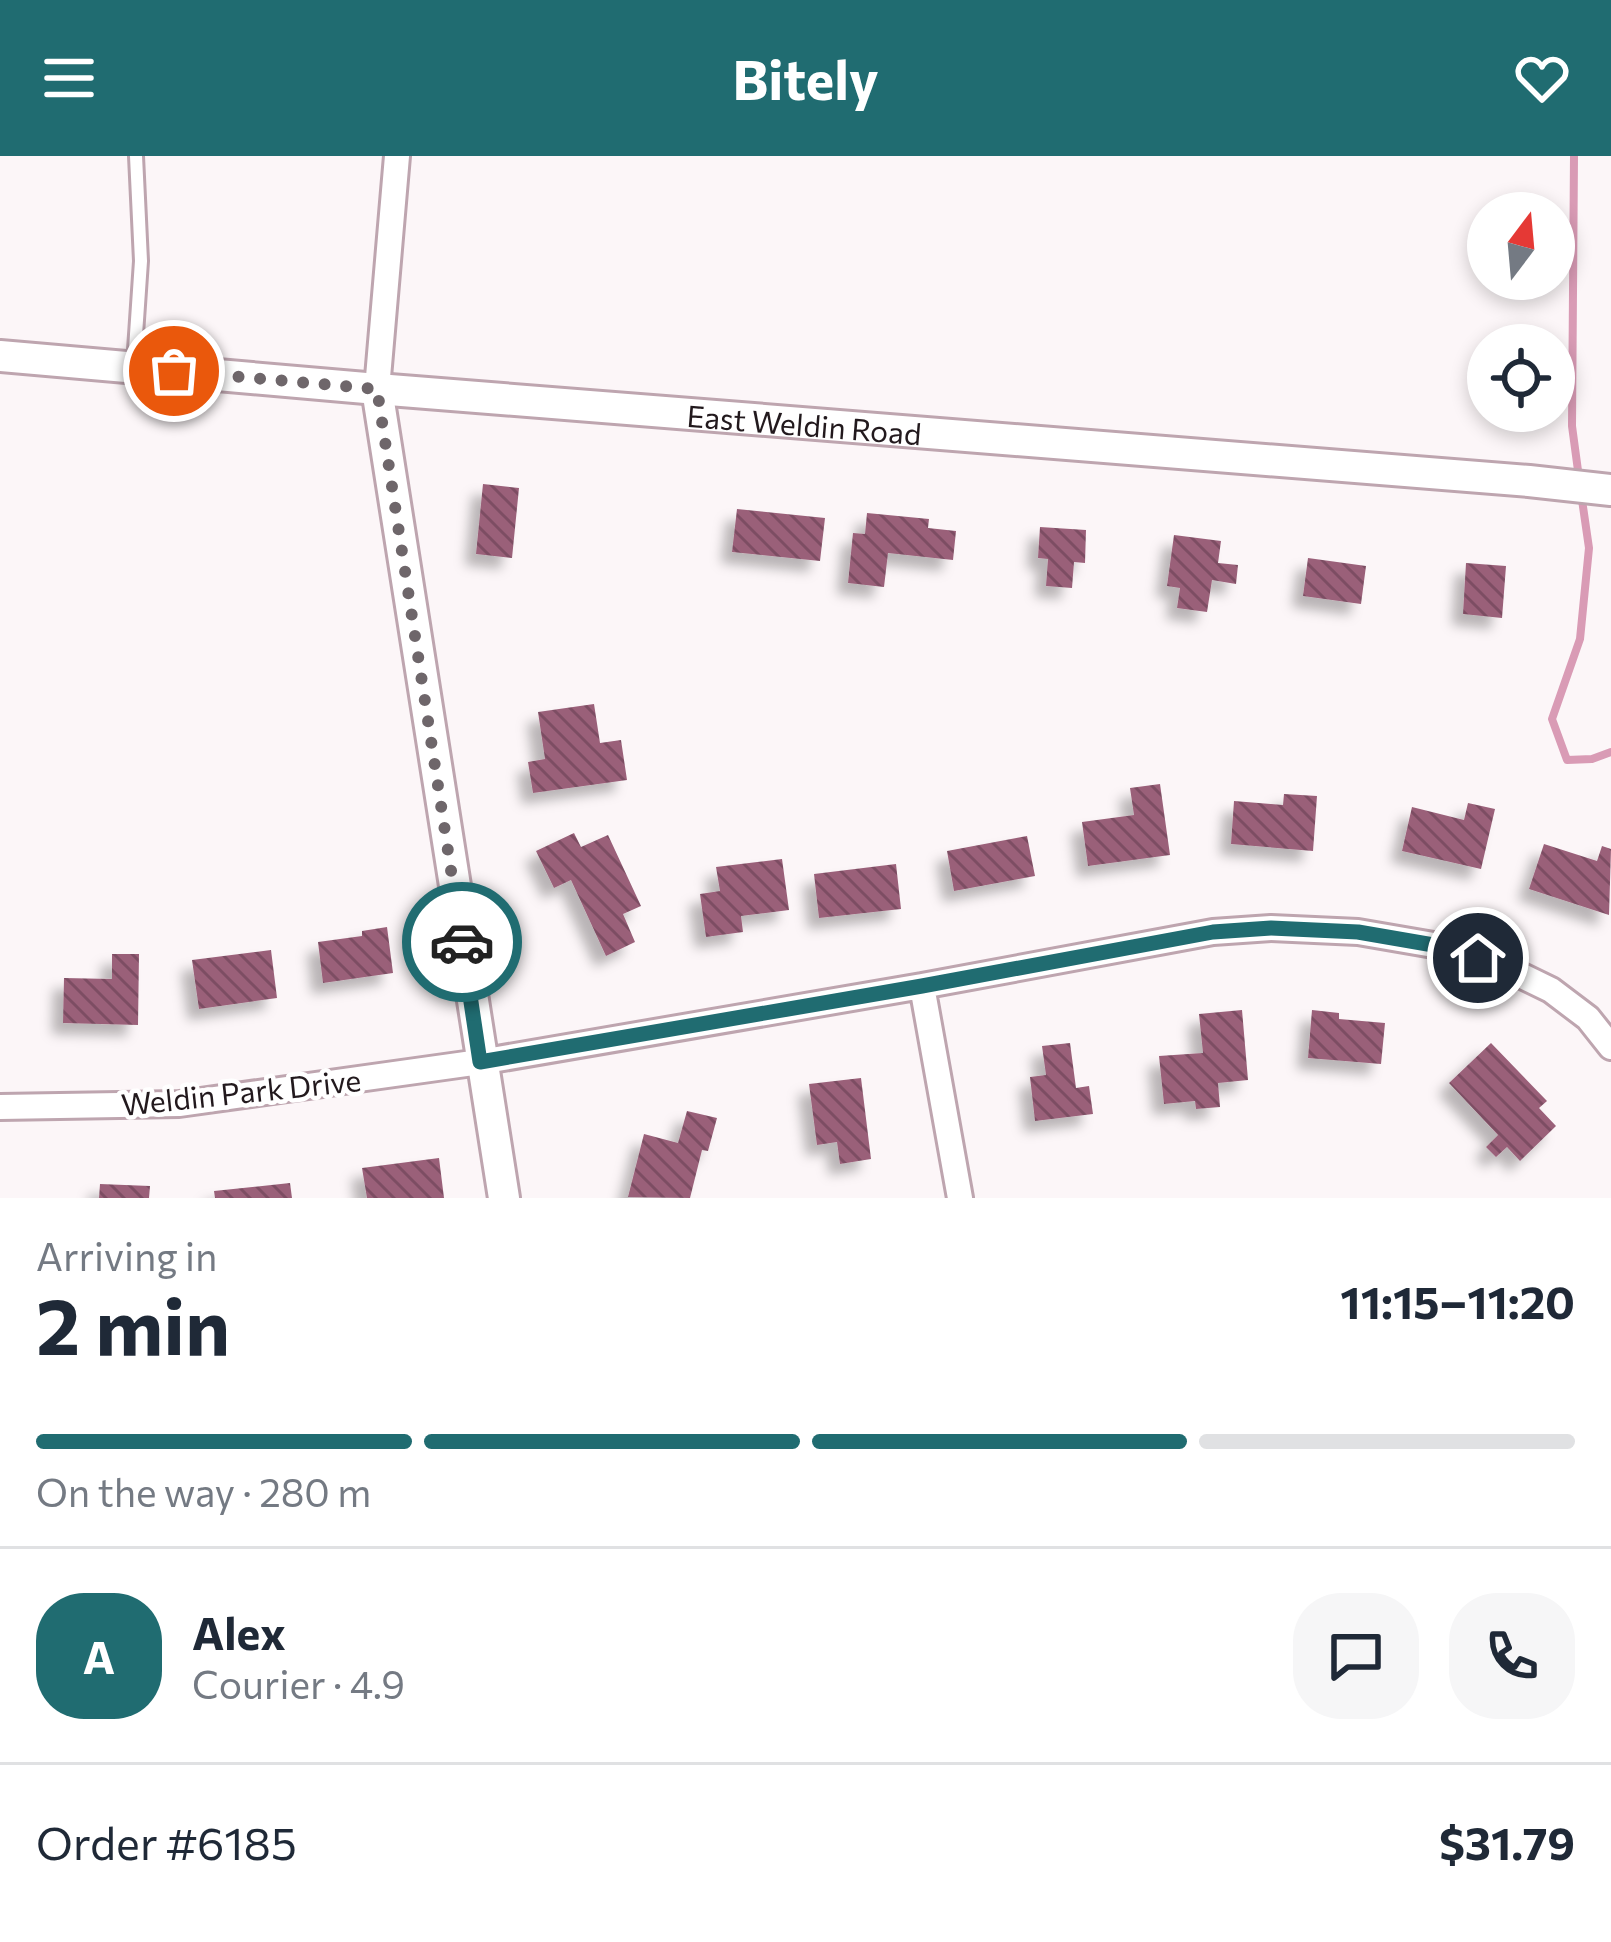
<!DOCTYPE html>
<meta charset="utf-8">
<style>
:root{--surface:#fff;--page:#f6f6f7;--text:#1f2937;--muted:#747a83;--line:#e0e1e3;--accent:#206c71}
body{margin:0;font-family:Commissioner,sans-serif;background:var(--page);color:var(--text);height:100vh;display:flex;flex-direction:column;font-size:45px;white-space:nowrap}
*{box-sizing:border-box;margin:0}
p{font-size:39px;color:var(--muted)}
.icon{flex:none;width:66px;height:66px;fill:none;stroke:currentColor;stroke-width:2;stroke-linecap:round;stroke-linejoin:round}
.map{position:relative;height:1042px;overflow:hidden}
.drawer{display:flex;flex-direction:column;background:var(--surface);flex:1}
.drawer>*{flex:none}
.needle{width:78px;rotate:16deg}
.tools{position:absolute;left:1467px;top:36px;display:grid;gap:24px}
.tools a{display:grid;place-items:center;width:108px;height:108px;border-radius:50%;background:var(--surface);box-shadow:0 6px 18px #0003;font-size:60px}
.pin{position:absolute;display:grid;place-items:center;width:102px;height:102px;color:#fff;margin:-51px;border:6px solid #fff;border-radius:50%;box-shadow:0 3px 12px #0007}
.courier{position:absolute;display:grid;place-items:center;width:120px;height:120px;margin:-60px;border:9px solid #206c71;border-radius:50%;background:#fff;color:#222;box-shadow:0 3px 15px #0007}
.summary em{font-style:normal;font-weight:700}
.summary div{display:flex;flex-direction:column-reverse}
.summary{display:flex;align-items:center;justify-content:space-between;height:204px;padding:0 36px}
h1{font-size:78px;font-weight:700;line-height:90px}
.bar{display:grid;grid-template-columns:repeat(4,1fr);gap:18px 12px;align-content:center;height:144px;padding:0 36px}
.bar i{height:15px;border-radius:9px;background:var(--line)}
.bar .current{background:var(--accent)}
.bar p{grid-column:span 4}
.line{display:flex;align-items:center;gap:30px;padding:0 36px;border-top:3px solid var(--line)}
.line div{flex:1}
.round{display:grid;place-items:center;flex:none;width:126px;height:126px;border-radius:48px;background:var(--page)}
header{display:flex;justify-content:space-between;align-items:center;height:156px;padding:0 36px;background:var(--accent);color:#fff;font-size:54px;font-weight:700}
.map>svg:first-child{display:block}
</style>
<header><svg class="icon" aria-label="menu" viewBox="0 0 24 24"><path d="M4 6h16M4 12h16M4 18h16"/></svg>Bitely<svg class="icon" aria-label="heart" viewBox="0 0 24 24"><path d="M12 20l-8-8c-3-5 5-10 8-4 3-6 11-1 8 4z"/></svg></header>
<div class="map">
<svg width="1611" height="1042" viewBox="0 0 1611 1042">
<defs>
<pattern id="building-back-hatch" width="6" height="6" patternUnits="userSpaceOnUse" patternTransform="scale(3)"><rect width="6" height="6" fill="#9a6079"/><path d="M-1 5l2 2M0 0l6 6M5-1l2 2" fill="none" stroke="#7d4e63"/></pattern>
<filter id="shadow"><feDropShadow dx="-11" dy="11" stdDeviation="6" flood-color="#0004"/></filter>
</defs>
<rect width="100%" height="100%" fill="#fcf6f8"/>
<g fill="none" stroke-linecap="round" stroke-linejoin="round">
<path stroke="#d99bb5" stroke-width="8" d="M1574 0 1572 270 1579 322
M1581 337 1589 392 1580 483 1552 563 1567 604 1592 603 1611 596"/>
</g>
<path fill="url(#building-back-hatch)" filter="url(#shadow)" d="M483 328 519 332 512 402 476 398Z
M737 353 825 362 820 405 732 396Z
M867 357 929 363 928 372 956 375 953 404 888 397 884 431 848 427 853 377 865 378Z
M1040 371 1086 374 1085 407 1074 406 1072 432 1046 430 1048 403 1038 402Z
M1174 379 1221 385 1218 407 1238 409 1236 428 1212 424 1207 456 1177 452 1180 432 1167 430Z
M1308 402 1366 410 1361 448 1303 440Z
M1466 407 1506 410 1502 462 1463 458Z
M594 548 600 587 621 584 627 624 533 637 528 606 545 603 538 556Z
M1160 628 1170 699 1088 710 1082 666 1134 659 1130 632Z
M1284 638 1317 640 1313 695 1231 688 1234 645 1283 649Z
M1468 647 1495 653 1481 713 1402 695 1412 651 1464 664Z
M574 677 581 691 608 679 641 750 623 758 635 786 606 800 571 724 554 732 536 695Z
M1027 680 1035 720 954 735 947 695Z
M1544 688 1597 705 1602 690 1611 693 1609 759 1529 733Z
M782 703 789 754 741 760 743 776 706 781 700 738 720 735 716 711Z
M896 708 901 753 819 762 814 718Z
M387 771 393 817 323 827 318 786 362 780V775Z
M271 794 277 842 199 853 192 804Z
M112 798H139L138 869 63 867 64 822 112 823Z
M1242 854 1248 924 1218 927 1220 951 1196 953 1195 945 1164 948 1159 900 1203 897 1199 858Z
M1312 854 1339 857V863L1385 867 1381 908 1308 902Z
M1070 887 1076 932 1089 930 1093 958 1035 965 1030 921 1046 919 1042 890Z
M1491 887 1547 945 1539 952 1556 970 1520 1005 1507 991 1496 1001 1486 991 1498 979 1449 927Z
M861 922 871 1003 840 1008 837 986 817 989 809 928Z
M687 955 717 962 708 995 702 994 690 1042 628 1041 644 978 678 987Z
M439 1002 444 1042H367L362 1012Z
M290 1027 292 1042H215L214 1035Z
M100 1028 150 1030 149 1042H99Z"/>
<g fill="none" stroke-linecap="round" stroke-linejoin="round">
<defs>
<path id="service" d="M134 208 141 105 136 0"/>
<path id="minor" d="M377 233 397 0
M922 830 960 1042
M0 951 179 948 480 906 922 830 1213 776 1271 772 1358 776 1445 791 1510 814 1551 834 1588 862 1611 891"/>
<g id="tertiary">
<path id="s1" d="M0 200 377 233 1529 325 1611 334"/>
<path d="M377 233 504 1042"/>
</g>
</defs>
<use href="#service" stroke="#bea5af" stroke-width="18"/>
<use href="#minor" stroke="#bea5af" stroke-width="30"/>
<use href="#tertiary" stroke="#bea5af" stroke-width="36"/>
<use href="#service" stroke="#fff" stroke-width="12"/>
<use href="#minor" stroke="#fff" stroke-width="24"/>
<use href="#tertiary" stroke="#fff" stroke-width="30"/>
</g>
<g fill="none" stroke-linecap="round" stroke-linejoin="round">
<path stroke="#6e666a" stroke-width="12" stroke-dasharray="0 21.6" d="M174 215 377 233 462 786"/>
<path stroke="#206c71" stroke-width="15" d="M462 786 480 906 922 830 1213 776 1271 772 1358 776 1445 791 1478 802"/>
</g>
<g text-anchor="middle" dominant-baseline="central" stroke-width="9" stroke-linejoin="round" paint-order="stroke">
<g font-size="30" fill="#22191d" stroke="#fff">
<text stroke="none"><textPath href="#s1" startOffset="807">East Weldin Road</textPath></text>
<text transform="translate(241 935) rotate(-6)">Weldin Park Drive</text>
</g>
</g>
</svg>
<div class="tools">
<a><svg class="needle" viewBox="-14 -14 28 28"><path d="M0-13l5 13h-10z" fill="#e53935"/><path d="M0 13l5-13h-10z" fill="#747a83"/></svg></a>
<a><svg class="icon" aria-label="locate" viewBox="0 0 24 24"><circle cx="12" cy="12" r="6"/><path d="M12 2v4M12 18v4M2 12h4M18 12h4"/></svg></a>
</div>
<div class="pin" style="left:174px;top:215px;background:#ea580c"><svg class="icon" aria-label="bag" viewBox="0 0 24 24"><path d="M5 8h14l-1 12H6zM9 8a3 3 0 0 1 6 0"/></svg></div>
<div class="pin" style="left:1478px;top:802px;background:#1f2937"><svg class="icon" aria-label="home" viewBox="0 0 24 24"><path d="M3 11l9-7 9 7M6 9v11h12V9"/></svg></div>
<div class="courier" style="left:462px;top:786px"><svg class="icon" aria-label="car" viewBox="0 0 24 24"><path d="M5 17H2v-5l4-1 3-4h7l3 4 3 1v5h-3M9 17h6M6 11h13"/><circle cx="7" cy="17" r="2"/><circle cx="17" cy="17" r="2"/></svg></div>
</div>
<section class="drawer">
<div class="summary"><div><h1>2 min</h1><p>Arriving in</p></div><em>11:15–11:20</em></div>
<div class="bar"><i class="current"></i><i class="current"></i><i class="current"></i><i></i><p>On the way · 280 m</p></div>
<div class="line" style="height:216px"><b class="round" style="background:var(--accent);color:#fff">A</b><div><b>Alex</b><p>Courier · 4.9</p></div><a class="round"><svg class="icon" aria-label="chat" viewBox="0 0 24 24"><path d="M4 5h16v11H9l-5 4z"/></svg></a><a class="round"><svg class="icon" aria-label="phone" viewBox="0 0 24 24"><path d="M5 4h4l2 5-3 2q2 4 5 5l2-3 5 2v4C11 20 4 13 5 4z"/></svg></a></div>
<div class="line" style="height:156px"><div>Order #6185</div><b>$31.79</b></div>
</section>
